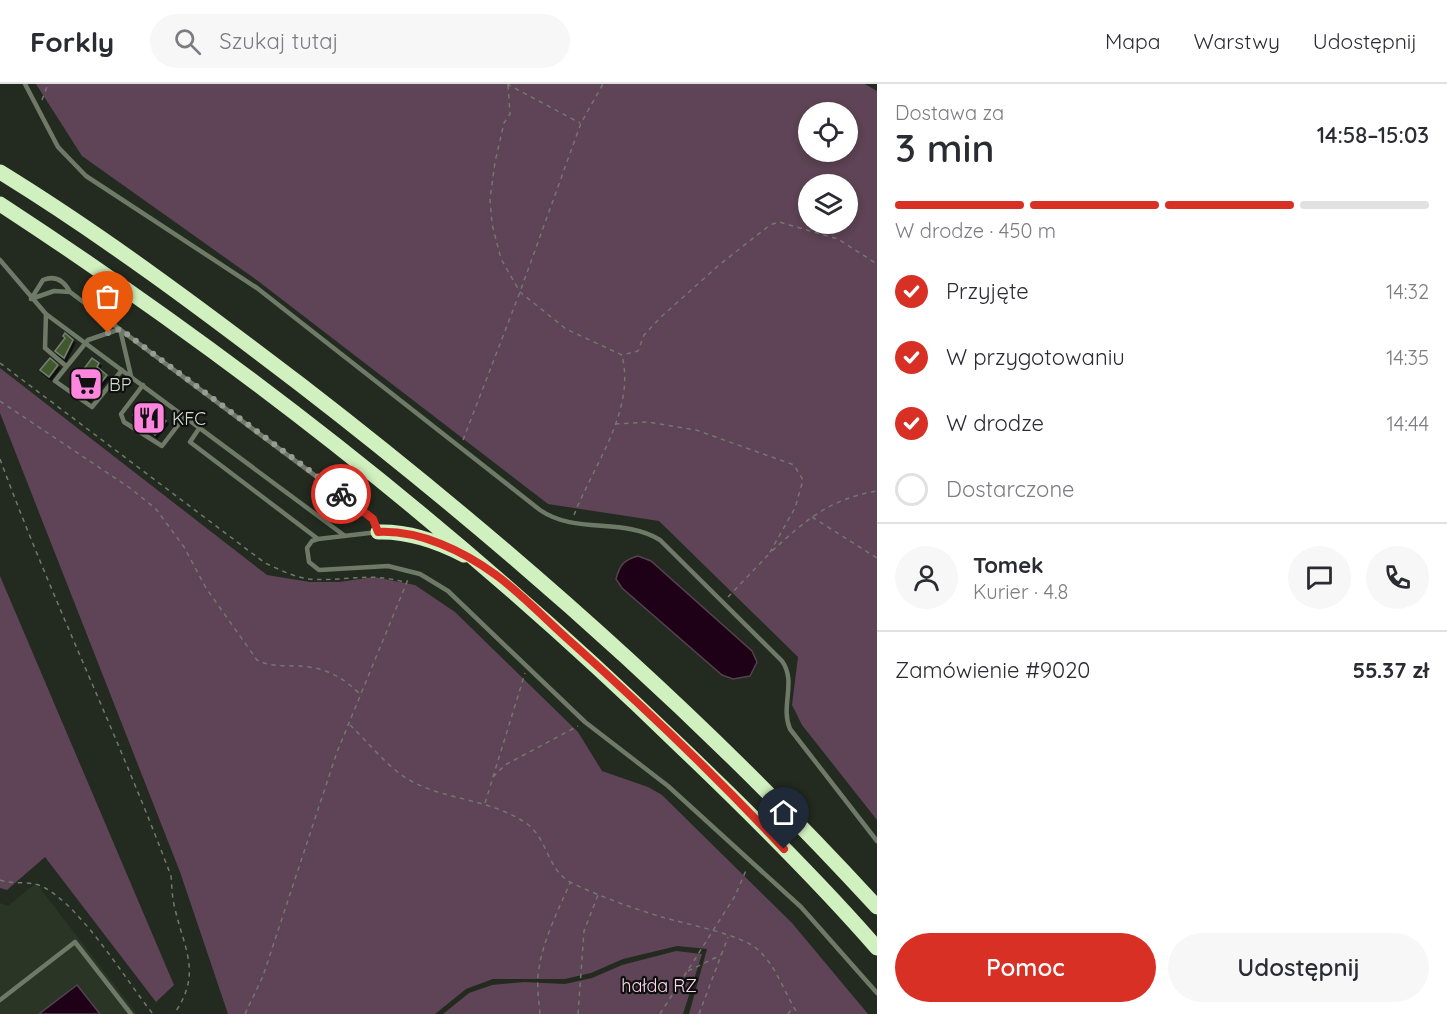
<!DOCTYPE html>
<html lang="pl">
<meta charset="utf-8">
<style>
:root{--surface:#fff;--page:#f7f7f7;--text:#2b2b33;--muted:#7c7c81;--line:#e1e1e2;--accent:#d93025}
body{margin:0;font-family:Quicksand,sans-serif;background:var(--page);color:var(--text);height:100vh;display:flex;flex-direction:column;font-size:22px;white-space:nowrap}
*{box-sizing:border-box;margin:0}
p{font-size:20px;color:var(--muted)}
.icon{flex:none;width:33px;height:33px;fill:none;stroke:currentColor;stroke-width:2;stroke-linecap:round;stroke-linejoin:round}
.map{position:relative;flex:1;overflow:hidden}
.panel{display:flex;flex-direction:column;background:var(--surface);width:570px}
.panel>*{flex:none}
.fabs{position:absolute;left:798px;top:18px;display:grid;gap:12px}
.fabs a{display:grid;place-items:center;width:60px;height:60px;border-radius:50%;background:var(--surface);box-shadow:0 3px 9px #0003;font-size:30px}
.pin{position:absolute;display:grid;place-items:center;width:51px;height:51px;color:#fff;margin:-62px -26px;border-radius:50% 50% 50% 0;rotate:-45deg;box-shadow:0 0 6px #0007}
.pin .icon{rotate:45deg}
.courier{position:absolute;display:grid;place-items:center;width:60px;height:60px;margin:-30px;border:4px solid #d93025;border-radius:50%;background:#fff;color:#222;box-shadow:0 2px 8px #0007}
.headline em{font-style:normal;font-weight:600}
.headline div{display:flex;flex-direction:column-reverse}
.headline{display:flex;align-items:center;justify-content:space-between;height:102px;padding:0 18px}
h1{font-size:39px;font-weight:600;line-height:45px}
.bar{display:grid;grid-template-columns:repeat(4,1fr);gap:9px 6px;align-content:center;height:72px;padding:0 18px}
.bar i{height:8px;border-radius:4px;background:var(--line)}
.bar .current{background:var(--accent)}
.bar p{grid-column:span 4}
.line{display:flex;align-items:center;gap:15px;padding:0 18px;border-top:2px solid var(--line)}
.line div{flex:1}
.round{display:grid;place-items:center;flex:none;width:63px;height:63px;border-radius:32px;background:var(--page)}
ol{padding:0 18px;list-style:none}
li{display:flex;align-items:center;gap:18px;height:66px}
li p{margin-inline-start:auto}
li .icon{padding:6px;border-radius:50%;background:var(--accent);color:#fff;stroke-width:4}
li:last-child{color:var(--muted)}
li i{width:33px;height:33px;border:3px solid var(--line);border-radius:50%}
.action{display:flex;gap:12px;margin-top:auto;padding:12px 18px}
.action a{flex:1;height:69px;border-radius:36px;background:var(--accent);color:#fff;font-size:24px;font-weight:600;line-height:69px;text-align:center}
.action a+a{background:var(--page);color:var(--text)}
header{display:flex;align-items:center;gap:36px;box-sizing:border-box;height:84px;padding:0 30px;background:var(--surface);border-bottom:2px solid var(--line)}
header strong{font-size:28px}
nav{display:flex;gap:33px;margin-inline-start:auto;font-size:21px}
.search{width:420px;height:54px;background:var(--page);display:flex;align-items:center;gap:15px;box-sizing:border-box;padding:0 21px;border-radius:33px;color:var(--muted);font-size:22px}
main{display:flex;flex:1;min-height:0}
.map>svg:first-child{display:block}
</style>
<header>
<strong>Forkly</strong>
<div class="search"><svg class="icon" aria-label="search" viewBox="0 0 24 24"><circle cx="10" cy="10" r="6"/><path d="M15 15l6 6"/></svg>Szukaj tutaj</div>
<nav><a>Mapa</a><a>Warstwy</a><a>Udostępnij</a></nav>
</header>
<main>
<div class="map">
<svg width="877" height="930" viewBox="0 0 877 930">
<defs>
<filter id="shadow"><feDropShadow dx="2" dy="3" stdDeviation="0" flood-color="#0009"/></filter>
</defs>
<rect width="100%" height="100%" fill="#232a1f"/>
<path fill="#2a3525" d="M36 799 137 930H0V819L8 822Z"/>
<path fill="#5e4456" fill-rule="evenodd" d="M36 0H865L877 7V736L802 641 792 621 798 573 659 437 548 420 258 197 82 72ZM848 28V68H808V28ZM848 100V140H808V100Z
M0 284 267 491 310 498H339L374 493 415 501 455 528 578 648 602 687 648 703 662 711 792 839 868 930H689L707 865 677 862 623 875 591 889 565 895H493L466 905 435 930H228L180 788 0 329Z
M0 492 174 901 156 918 45 773 7 806 0 804Z
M676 867 702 870 683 930H443L469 909 492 901 524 898 565 900 592 894 622 881Z"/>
<path fill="#1e0017" stroke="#55414f" stroke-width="1.5" d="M638 472 651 477 752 567 757 578 750 592 733 595 722 591 622 504 616 495C620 480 624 476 638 472Z
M77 901 100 930H39Z"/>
<path fill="#3f592f" stroke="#788073" stroke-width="1.5" filter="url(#shadow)" d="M65 249 73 256 64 274 55 267 65 254 63 252Z
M50 274 58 281 49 293 40 286Z
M92 274 99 279 97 283 107 291 88 315 71 302Z
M142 319 166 337 155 351 134 335 136 333 133 331Z"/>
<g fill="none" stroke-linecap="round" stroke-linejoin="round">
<path stroke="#72786e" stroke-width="1.5" stroke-dasharray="4.5 4.5" stroke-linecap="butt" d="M507 0 580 39
M508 1 510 30 504 39 495 78 490 115 492 140 501 175 520 208 566 245 622 271 638 267 644 251 662 232 719 181 770 141 779 138 838 155 877 180
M42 16 48 0
M0 279 265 479C278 485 294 493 309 495 345 498 370 487 407 499
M0 317 130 404 156 425 184 463 206 504 257 576C274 585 290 580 309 583 331 586 347 597 362 612
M615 340 648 338 696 346 794 381 803 396 795 424 769 470
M463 356 520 208 581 39 603 0
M0 375C52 516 118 651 171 792 172 803 172 814 175 825 185 867 202 890 174 930
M574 431C593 382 636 326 622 272
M812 433 877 474
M772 467C806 436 829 415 877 407
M728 513 768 471
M350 641C370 660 390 687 415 699 449 716 492 716 526 739 548 754 547 787 572 799 601 813 632 824 662 833 685 840 740 850 757 865 777 882 784 909 798 930
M493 693 505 681 578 642
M485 719 525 589
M0 796C14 801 33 796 45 804 83 825 125 895 153 930
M688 887 721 871
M245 930 263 892 337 668 409 493
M540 930C539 918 537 905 538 892 541 860 557 829 570 799
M578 930 584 847 598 811
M660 930 735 812 747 784
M699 930 728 853
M788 930 793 923"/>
<path stroke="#6e7a67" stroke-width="4.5" d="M25 0 58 63 86 92 257 204 540 426C576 451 623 433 660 456L782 577C797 598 780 622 790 645L877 757
M0 176 46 230 345 452
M31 215 43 196C55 191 64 197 70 208L373 435 378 448 318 455 190 358 200 343
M31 215 54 207 70 208
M46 230 45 264 66 282
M122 286 92 323 55 297 88 256 120 245 131 292
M143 301 121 330 124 338 162 362 185 332
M318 455 312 457 307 464 309 478 319 486 388 482 420 490 448 507 585 638 668 702 801 823 877 909
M0 916 75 858 131 930"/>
<path stroke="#d0f0bf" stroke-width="15" d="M0 88C104 152 204 227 301 301 507 460 701 631 877 823
M0 120C245 280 469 457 679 661 747 726 815 793 877 864
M378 448C409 447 437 457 464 471"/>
</g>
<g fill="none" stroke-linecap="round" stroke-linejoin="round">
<path stroke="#979c94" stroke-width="6" stroke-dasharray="0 10.8" d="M108 249 120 245 341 410"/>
<path stroke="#d93025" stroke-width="8" d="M341 410 373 435 378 448C420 446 463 467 496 491 523 511 546 536 571 558 645 624 717 693 784 765"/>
</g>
<defs>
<symbol id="supermarket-square" viewBox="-11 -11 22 22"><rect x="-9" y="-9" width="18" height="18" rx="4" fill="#ff85df" stroke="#0e110d"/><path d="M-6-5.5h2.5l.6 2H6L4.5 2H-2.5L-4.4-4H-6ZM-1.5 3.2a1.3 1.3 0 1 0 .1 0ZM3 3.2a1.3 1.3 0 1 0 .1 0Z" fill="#111"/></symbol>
<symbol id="restaurant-square" viewBox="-11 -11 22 22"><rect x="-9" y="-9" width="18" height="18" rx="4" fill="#ff85df" stroke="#0e110d"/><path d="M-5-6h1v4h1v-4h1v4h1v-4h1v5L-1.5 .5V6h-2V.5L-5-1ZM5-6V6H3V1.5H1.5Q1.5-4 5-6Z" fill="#111"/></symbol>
</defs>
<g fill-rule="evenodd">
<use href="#supermarket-square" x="67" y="281" width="38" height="38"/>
<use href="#restaurant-square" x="130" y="315" width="38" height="38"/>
</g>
<g text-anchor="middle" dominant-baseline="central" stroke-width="4.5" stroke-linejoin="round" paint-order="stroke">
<g font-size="18" fill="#d5dad3" stroke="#0e110d" text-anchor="start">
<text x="109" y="300">BP</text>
<text x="172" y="334">KFC</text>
</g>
<g font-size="18" fill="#ffd3f1" stroke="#0e110d">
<text x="659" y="901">hałda RZ</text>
</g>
</g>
</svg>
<div class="fabs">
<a><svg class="icon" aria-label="locate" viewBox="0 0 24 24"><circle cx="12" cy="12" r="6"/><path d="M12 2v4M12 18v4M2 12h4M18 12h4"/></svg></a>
<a><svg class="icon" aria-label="layers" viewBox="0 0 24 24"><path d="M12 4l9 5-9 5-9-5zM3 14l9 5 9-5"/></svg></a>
</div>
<div class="pin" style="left:108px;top:249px;background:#ea580c"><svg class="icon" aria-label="bag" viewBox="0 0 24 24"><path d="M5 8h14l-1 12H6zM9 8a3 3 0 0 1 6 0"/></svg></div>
<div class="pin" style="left:784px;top:765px;background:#1f2937"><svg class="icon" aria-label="home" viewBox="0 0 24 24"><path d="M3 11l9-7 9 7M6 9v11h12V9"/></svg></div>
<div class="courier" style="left:341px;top:410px"><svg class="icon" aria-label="bike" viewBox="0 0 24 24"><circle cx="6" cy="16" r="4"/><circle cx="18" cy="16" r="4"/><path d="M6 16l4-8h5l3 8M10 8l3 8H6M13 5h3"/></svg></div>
</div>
<section class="panel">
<div class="headline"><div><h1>3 min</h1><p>Dostawa za</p></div><em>14:58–15:03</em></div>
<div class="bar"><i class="current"></i><i class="current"></i><i class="current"></i><i></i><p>W drodze · 450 m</p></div>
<ol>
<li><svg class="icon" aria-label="check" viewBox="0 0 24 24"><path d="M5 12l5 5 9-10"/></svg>Przyjęte<p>14:32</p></li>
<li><svg class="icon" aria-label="check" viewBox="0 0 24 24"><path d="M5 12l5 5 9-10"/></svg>W przygotowaniu<p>14:35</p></li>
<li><svg class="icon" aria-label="check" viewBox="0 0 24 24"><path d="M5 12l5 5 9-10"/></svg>W drodze<p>14:44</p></li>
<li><i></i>Dostarczone</li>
</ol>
<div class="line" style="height:108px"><a class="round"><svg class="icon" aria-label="person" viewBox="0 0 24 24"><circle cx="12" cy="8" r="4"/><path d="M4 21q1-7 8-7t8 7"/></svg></a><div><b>Tomek</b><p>Kurier · 4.8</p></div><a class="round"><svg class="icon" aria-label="chat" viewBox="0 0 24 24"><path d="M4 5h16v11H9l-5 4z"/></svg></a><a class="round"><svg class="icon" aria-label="phone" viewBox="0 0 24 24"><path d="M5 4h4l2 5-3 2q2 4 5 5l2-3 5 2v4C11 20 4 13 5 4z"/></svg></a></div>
<div class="line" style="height:78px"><div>Zamówienie #9020</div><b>55.37 zł</b></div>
<div class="action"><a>Pomoc</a><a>Udostępnij</a></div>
</section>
</main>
